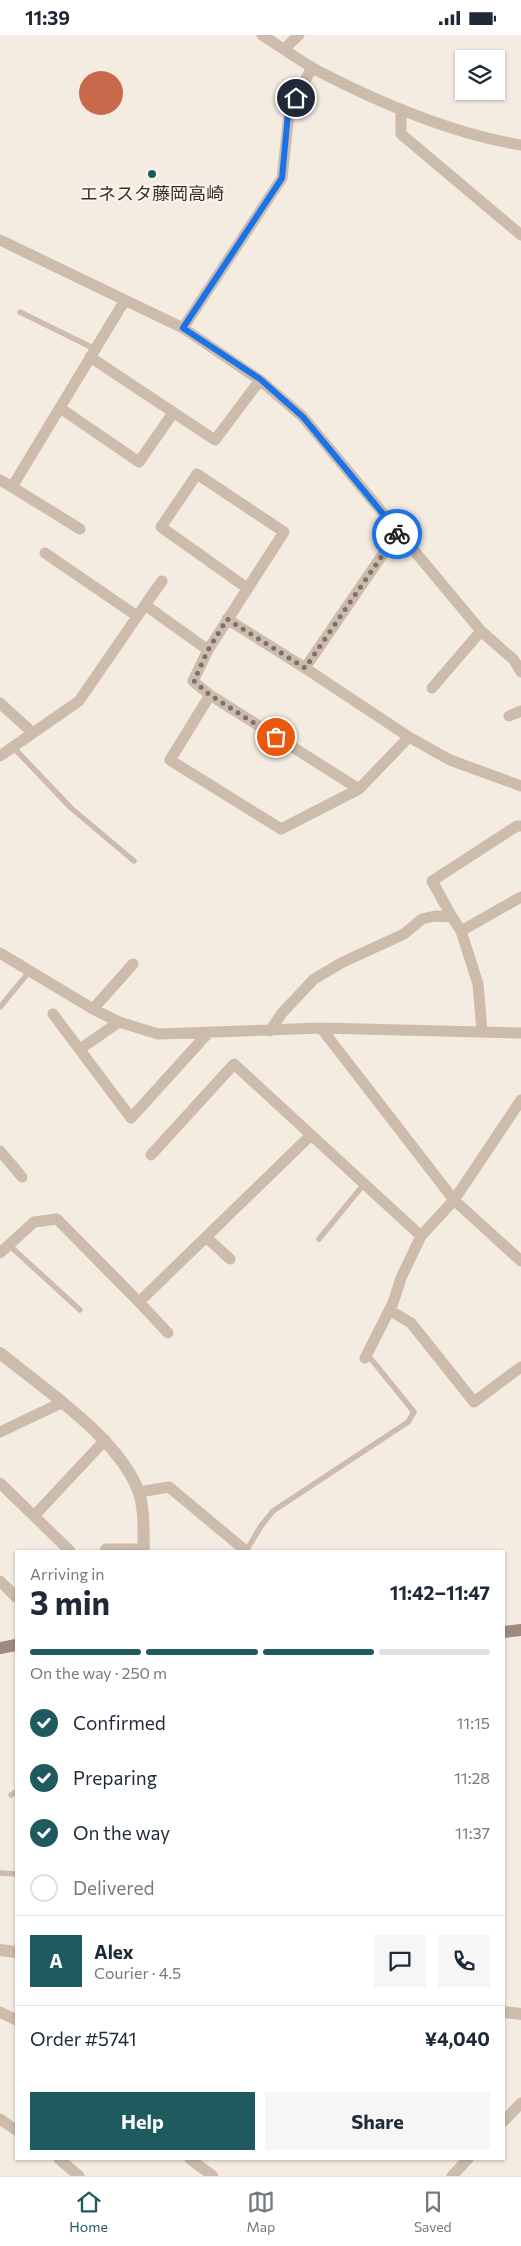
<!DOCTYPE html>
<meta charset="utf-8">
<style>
:root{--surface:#fff;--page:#f6f6f7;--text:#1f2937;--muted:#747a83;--line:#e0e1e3;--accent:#1f5a5e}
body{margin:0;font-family:Commissioner,"Noto Sans JP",sans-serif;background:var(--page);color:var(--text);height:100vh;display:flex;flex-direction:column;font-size:19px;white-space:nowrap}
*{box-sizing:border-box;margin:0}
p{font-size:16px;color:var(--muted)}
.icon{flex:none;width:28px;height:28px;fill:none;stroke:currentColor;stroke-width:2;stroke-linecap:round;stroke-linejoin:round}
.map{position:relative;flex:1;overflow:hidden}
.panel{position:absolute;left:15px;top:1515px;width:490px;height:610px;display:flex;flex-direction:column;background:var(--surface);border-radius:0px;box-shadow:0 1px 4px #0004}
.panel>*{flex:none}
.fabs{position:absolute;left:455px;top:15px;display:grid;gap:10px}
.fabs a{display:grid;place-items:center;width:50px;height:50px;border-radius:0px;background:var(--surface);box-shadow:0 1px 4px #0004;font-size:25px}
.pin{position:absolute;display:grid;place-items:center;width:42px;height:42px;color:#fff;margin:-21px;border:2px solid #fff;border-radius:50%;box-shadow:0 1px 5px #0007}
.courier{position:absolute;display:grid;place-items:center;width:50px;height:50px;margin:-25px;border:4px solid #1a73e8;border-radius:50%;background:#fff;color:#222;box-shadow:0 1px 6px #0007}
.head em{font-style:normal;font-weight:700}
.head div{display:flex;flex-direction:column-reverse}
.head{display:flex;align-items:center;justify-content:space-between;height:85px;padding:0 15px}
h1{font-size:32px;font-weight:700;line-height:38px}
.bar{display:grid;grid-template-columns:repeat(4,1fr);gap:8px 5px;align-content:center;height:60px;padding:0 15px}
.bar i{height:6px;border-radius:4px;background:var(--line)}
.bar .current{background:var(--accent)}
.bar p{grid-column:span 4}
.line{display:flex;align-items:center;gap:12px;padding:0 15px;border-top:1px solid var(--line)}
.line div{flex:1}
.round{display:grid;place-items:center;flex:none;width:52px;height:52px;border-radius:0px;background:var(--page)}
ol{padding:0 15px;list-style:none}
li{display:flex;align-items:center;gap:15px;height:55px}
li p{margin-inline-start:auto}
li .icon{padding:5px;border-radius:50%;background:var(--accent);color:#fff;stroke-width:4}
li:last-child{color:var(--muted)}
li i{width:28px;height:28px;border:2px solid var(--line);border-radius:50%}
.action{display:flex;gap:10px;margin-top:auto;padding:10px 15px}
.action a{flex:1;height:58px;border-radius:0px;background:var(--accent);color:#fff;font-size:20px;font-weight:700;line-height:58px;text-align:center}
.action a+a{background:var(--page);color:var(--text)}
.status{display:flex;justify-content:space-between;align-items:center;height:35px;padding:0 25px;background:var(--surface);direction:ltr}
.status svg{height:14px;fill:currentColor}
.menu{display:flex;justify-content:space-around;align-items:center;height:70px;border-top:1px solid var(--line);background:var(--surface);font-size:14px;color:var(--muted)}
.menu a{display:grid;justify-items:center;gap:2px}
.menu .current{color:var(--accent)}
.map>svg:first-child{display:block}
</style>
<div class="status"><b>11:39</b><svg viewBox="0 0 49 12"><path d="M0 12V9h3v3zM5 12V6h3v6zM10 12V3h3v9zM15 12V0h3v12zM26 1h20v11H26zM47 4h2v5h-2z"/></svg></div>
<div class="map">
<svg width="521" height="2141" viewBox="0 0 521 2141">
<rect width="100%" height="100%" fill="#f4ebe1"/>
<path fill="#c8694b" d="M79 58a22 22 0 1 1 44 0a22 22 0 1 1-44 0Z"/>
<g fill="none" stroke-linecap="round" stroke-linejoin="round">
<path stroke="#cdbbac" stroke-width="5.5" d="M20 277 95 314
M13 712 71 773 134 826
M0 972 29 937
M319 1204 364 1149
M9 1210 80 1275
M246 1516 261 1491 273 1476 408 1387 414 1377 367 1319
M11 1760 16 1757
M0 1838 16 1839"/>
<path stroke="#cdbbac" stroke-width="11" d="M262 0C281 12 300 26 320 37 380 68 454 99 521 110
M284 14 299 0
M401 74V99L521 200
M0 205 183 293 260 345 303 382 481 596 514 625 521 637
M183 293 282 143 289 79 312 32
M90 322 215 405 260 345
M60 373 139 427 173 378
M0 445 12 452 125 265
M12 452 80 494
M45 518 137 581
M145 570 162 546
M227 584 305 633 409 702 450 725 521 751
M208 615 193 646 210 660 170 725 281 794 359 754 409 702
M305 633 398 497
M432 653 481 596
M210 660 359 754
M0 668 33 698
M509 681 521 676
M0 721 79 666 145 570 208 615 284 497 197 439 161 492 247 553
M452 882 432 846 517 791H521
M461 896 521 862
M0 918 93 974 119 987 158 999 321 993 521 998
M93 974 133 929
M53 979 131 1083 209 997
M321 993 454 1165 521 1226
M270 996 282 978 314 944 343 927 404 899 422 884 435 881 452 882 461 896 478 949 482 996
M80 1014 119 987
M0 1116 22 1142
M151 1120 234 1029 421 1201
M206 1202 230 1224
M0 1218 34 1187 57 1184 139 1267 311 1100
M139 1267 168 1298
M389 1275 411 1288 474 1367 521 1332
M365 1323 393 1268 401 1243 421 1201 454 1165 521 1065
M0 1397 61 1368
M0 1448 70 1516
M139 1457 169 1452 246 1516
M34 1481 105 1405
M105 1516 106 1514H144
M0 1546 16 1562
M0 1977 16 1985
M0 2084 16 2095
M504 2086 521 2068
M59 2124 79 2141
M190 2124 213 2141
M452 2141 468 2124"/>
<path stroke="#cdbbac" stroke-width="12" d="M0 1318C43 1353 118 1403 138 1455 145 1474 143 1496 144 1516
M0 1915 16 1917
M504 1977 521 1979"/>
<path stroke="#a18a7d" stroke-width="12" d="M504 1597 521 1595
M0 1613 16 1610"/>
</g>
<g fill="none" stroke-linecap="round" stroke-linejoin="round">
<path stroke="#7c716b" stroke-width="5" stroke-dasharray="0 9" d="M276 702 210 660 194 646 208 615 227 584 305 633 397 499"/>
<path stroke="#1a73e8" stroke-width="6" d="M296 63 288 79 282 143 183 293 260 344 303 382 398 497 397 499"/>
</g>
<circle fill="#1f5a5e" stroke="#fbf5ee" stroke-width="2" cx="152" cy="139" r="5"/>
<g text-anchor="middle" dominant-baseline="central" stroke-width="4" stroke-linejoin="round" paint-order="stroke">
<g font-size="18" fill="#3b302b" stroke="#fbf5ee">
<text x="152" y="158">エネスタ藤岡高崎</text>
</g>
</g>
</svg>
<div class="fabs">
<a><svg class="icon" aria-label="layers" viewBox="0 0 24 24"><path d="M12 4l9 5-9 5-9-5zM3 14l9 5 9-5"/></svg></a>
</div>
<div class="pin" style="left:276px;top:702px;background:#ea580c"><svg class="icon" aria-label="bag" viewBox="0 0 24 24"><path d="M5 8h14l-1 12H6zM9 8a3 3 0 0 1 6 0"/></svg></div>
<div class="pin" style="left:296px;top:63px;background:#1f2937"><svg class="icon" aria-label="home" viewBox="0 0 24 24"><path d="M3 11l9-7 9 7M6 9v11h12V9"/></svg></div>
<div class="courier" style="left:397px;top:499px"><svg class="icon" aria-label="bike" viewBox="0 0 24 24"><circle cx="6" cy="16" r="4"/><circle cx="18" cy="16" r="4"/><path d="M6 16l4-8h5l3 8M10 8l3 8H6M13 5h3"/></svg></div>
<section class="panel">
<div class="head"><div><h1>3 min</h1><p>Arriving in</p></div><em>11:42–11:47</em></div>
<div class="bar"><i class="current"></i><i class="current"></i><i class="current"></i><i></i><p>On the way · 250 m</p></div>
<ol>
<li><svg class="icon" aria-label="check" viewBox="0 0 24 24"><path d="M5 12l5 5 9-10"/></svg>Confirmed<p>11:15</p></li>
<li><svg class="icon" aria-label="check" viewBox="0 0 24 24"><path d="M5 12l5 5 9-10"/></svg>Preparing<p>11:28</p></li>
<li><svg class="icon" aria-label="check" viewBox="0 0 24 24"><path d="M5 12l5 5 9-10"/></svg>On the way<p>11:37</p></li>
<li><i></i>Delivered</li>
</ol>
<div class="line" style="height:90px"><b class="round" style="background:var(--accent);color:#fff">A</b><div><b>Alex</b><p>Courier · 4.5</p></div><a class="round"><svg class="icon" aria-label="chat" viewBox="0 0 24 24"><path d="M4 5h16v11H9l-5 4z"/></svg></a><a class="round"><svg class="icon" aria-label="phone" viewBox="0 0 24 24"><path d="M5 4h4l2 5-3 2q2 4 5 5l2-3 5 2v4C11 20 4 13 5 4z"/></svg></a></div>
<div class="line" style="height:65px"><div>Order #5741</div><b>¥4,040</b></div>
<div class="action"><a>Help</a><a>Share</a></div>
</section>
</div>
<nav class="menu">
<a class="current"><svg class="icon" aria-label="home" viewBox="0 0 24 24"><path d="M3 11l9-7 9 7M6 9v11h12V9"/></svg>Home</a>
<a><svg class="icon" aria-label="map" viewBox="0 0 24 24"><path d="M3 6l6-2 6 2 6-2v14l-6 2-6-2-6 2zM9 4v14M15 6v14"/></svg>Map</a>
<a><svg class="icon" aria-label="saved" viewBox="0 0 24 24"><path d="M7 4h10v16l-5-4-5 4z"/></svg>Saved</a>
</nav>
